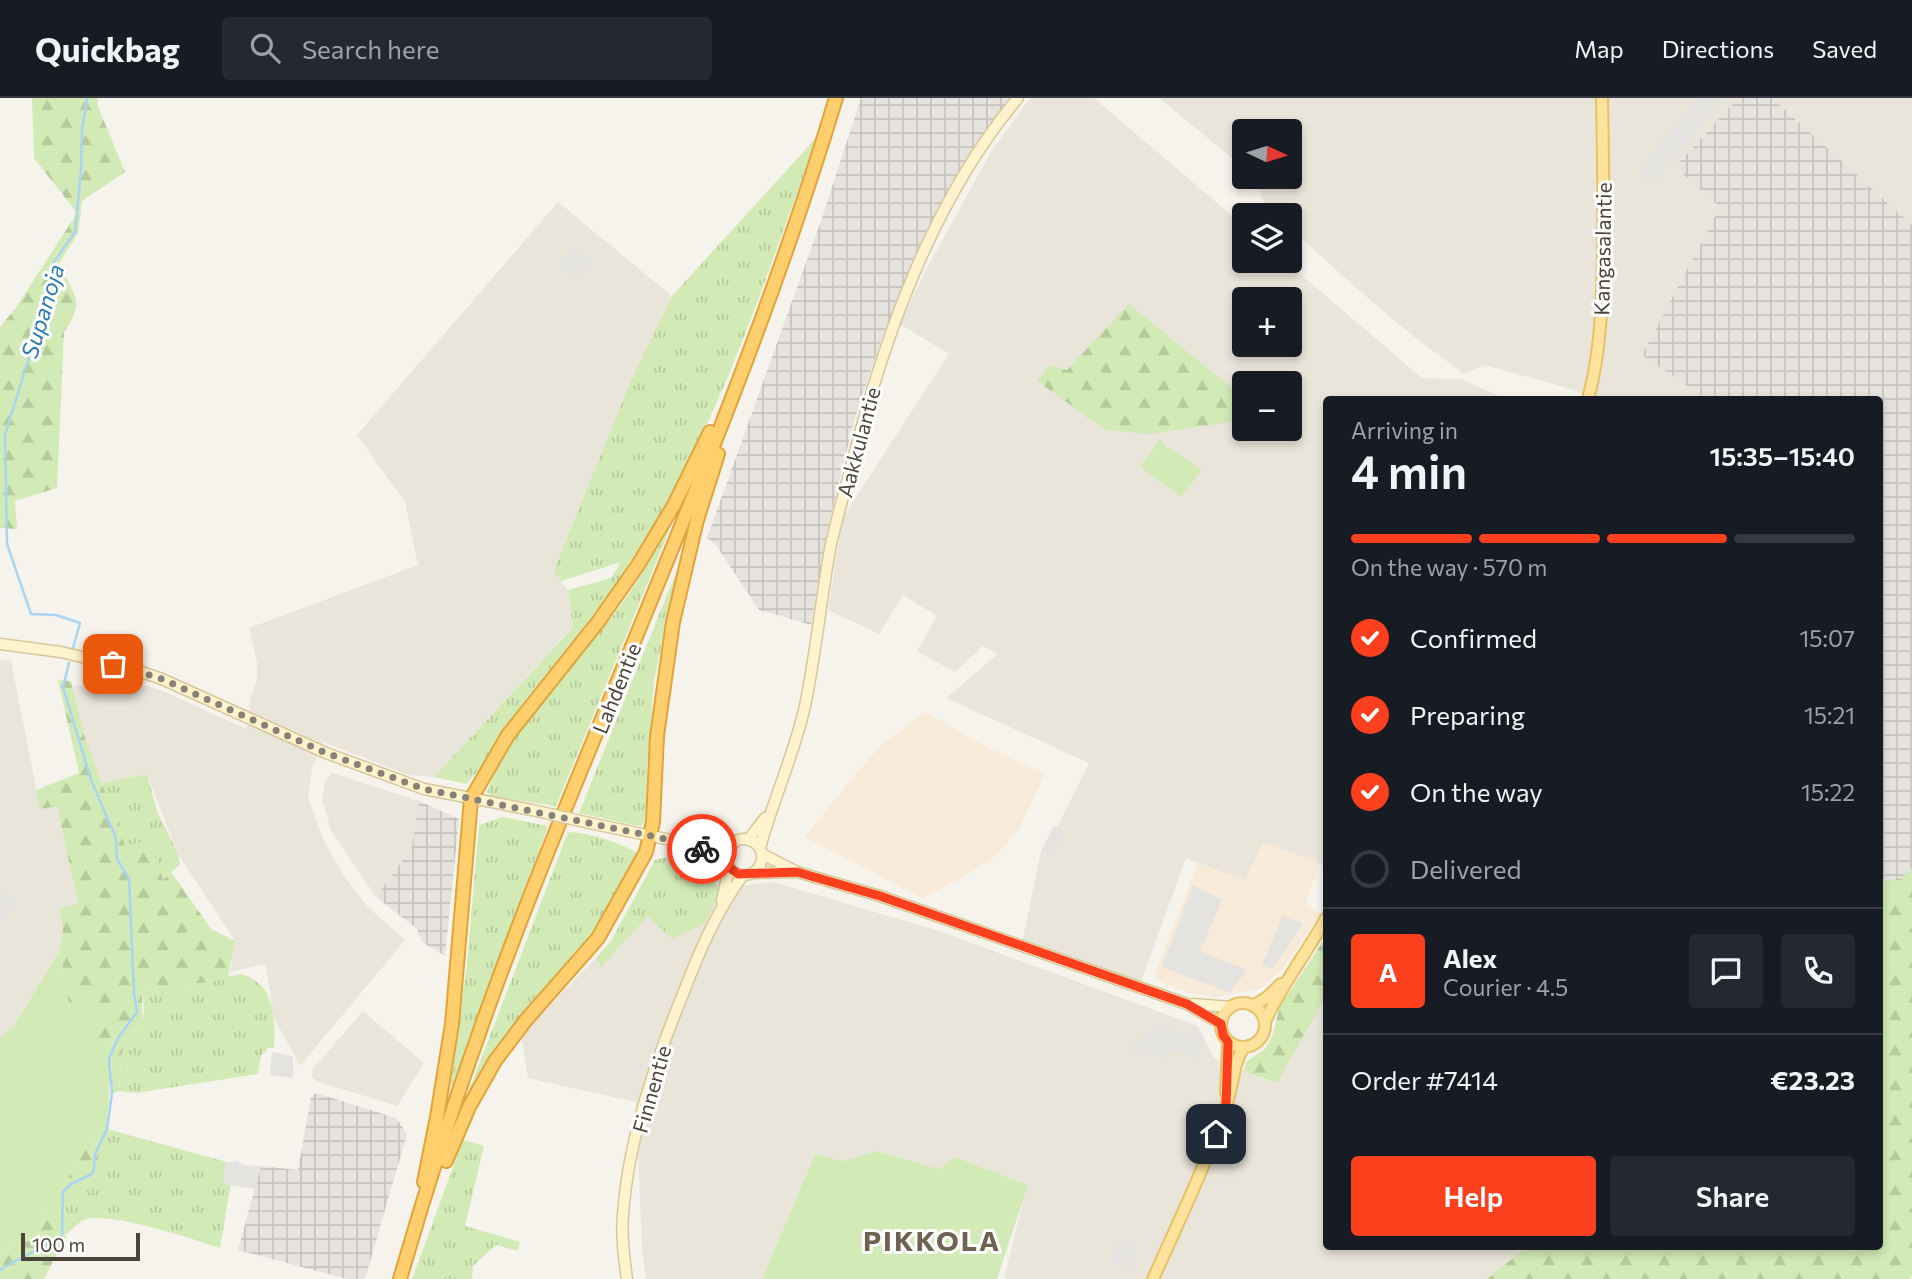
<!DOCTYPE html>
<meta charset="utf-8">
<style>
:root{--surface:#171b24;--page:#242831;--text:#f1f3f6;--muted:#9ea1a6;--line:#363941;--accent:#fc3f1d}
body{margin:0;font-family:Commissioner,sans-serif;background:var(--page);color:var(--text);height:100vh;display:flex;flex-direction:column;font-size:26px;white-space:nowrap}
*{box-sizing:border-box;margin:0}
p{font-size:23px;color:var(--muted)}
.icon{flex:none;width:38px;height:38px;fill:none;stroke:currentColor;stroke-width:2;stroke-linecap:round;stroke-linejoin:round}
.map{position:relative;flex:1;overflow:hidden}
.side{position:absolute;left:1323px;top:298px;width:560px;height:854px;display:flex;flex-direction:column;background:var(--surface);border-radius:7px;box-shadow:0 4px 10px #0003}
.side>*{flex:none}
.needle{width:46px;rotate:94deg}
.buttons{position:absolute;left:1232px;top:21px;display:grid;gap:14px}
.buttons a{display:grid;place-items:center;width:70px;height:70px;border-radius:7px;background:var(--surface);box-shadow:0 4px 10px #0003;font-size:35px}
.scale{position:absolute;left:21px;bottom:18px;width:119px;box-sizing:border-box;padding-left:7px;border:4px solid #4b4439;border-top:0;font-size:19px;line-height:24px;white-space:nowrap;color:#4b4439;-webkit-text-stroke:5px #fff;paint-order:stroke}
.pin{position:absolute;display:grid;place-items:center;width:60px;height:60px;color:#fff;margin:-30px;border-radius:14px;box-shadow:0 4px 10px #0006}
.courier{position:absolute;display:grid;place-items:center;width:70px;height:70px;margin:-35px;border:5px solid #fc3f1d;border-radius:50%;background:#fff;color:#222;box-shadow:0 2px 9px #0007}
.overview em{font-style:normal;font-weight:600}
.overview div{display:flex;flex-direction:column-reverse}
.overview{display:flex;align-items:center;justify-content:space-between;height:119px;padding:0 28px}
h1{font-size:46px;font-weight:600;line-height:52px}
.bar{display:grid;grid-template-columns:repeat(4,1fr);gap:10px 7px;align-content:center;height:84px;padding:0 28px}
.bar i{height:9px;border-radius:5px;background:var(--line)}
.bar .active{background:var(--accent)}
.bar p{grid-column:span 4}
.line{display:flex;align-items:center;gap:18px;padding:0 28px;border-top:2px solid var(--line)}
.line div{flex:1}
.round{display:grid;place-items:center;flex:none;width:74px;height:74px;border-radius:7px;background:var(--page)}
ol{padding:0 28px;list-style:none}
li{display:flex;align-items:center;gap:21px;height:77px}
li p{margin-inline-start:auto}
li .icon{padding:7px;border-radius:50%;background:var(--accent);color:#fff;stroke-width:4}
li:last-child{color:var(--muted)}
li i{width:38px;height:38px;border:4px solid var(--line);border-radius:50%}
.action{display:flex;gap:14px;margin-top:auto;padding:14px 28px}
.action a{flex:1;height:80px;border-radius:7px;background:var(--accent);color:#fff;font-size:28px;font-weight:600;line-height:80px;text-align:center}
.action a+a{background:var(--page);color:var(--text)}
header{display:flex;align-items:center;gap:42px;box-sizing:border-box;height:98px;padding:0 35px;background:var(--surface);border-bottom:2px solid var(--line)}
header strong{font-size:33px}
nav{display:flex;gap:38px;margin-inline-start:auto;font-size:24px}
.search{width:490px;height:63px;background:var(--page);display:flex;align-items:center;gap:18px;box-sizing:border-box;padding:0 24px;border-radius:7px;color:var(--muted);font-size:26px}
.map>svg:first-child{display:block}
</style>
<header>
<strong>Quickbag</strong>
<div class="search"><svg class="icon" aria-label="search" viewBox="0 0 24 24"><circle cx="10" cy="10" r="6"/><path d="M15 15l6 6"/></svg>Search here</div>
<nav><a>Map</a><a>Directions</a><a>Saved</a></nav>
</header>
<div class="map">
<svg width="1912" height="1181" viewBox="0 0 1912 1181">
<defs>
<pattern id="industrial-grid" width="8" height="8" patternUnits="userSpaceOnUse" patternTransform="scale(1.75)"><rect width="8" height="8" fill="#e6e2dd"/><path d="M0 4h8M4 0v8" fill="none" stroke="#c7c3be"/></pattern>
<pattern id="grass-tufts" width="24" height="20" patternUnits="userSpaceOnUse" patternTransform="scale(1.75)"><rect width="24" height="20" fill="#d2eab5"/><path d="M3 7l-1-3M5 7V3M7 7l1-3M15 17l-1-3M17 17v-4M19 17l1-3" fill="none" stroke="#b6ca9c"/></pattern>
<pattern id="forest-firs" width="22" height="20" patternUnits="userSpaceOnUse" patternTransform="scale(1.75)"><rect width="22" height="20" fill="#d2eab5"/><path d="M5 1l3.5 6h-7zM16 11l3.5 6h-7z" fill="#b6ca9c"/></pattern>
</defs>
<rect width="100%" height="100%" fill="#f6f3ec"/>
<path fill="#eae5da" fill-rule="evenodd" d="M1030 0H1094L1244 128V163H1285L1422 280 1461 281 1505 301H1326V768L1263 745 1245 783 1186 760 1139 889 1021 850 1041 753 1054 728 1057 729 1089 665 946 600 998 556 983 548 955 574 917 553 937 518 903 497 879 536 828 512 843 419 949 256 900 226 927 170 992 52ZM1244 201H1290V247H1244ZM1244 285H1290V331H1244Z
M1159 0H1738L1675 69 1720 109 1642 257 1706 301H1594L1574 292 1485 267 1464 276 1413 238 1363 196 1290 130V117H1276L1265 107 1254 79H1290V33H1244V70Z
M1772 0H1912V127Z
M558 104 672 198 634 275 553 474 568 492 573 528 434 679 409 677 323 644 312 670 308 699 323 741 344 778 368 809 405 842 300 968 271 914V896L265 866 230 874 235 843 178 756 147 676 100 685 85 640 72 588 137 585 163 593 246 631 251 598 257 582V564L249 530 418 467 405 404 357 337Z
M0 562 11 563 40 710 57 707 78 807 59 810 63 829 60 852 15 926 0 940Z
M332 675 419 703 412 749 376 799 331 732 322 701 326 682Z
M774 784 942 834 1198 928 1214 960 1276 985 1326 897V1148H1528L1487 1181H1004L1027 1087 941 1071 876 1053 844 1063 815 1056 762 1181H646L642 1150 636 1004 528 980 521 937 596 860 601 868 649 817 717 800 719 790Z
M363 913 424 965 397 1008 316 983 312 979 313 971Z"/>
<path fill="#f7ead8" d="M925 614 989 650 1045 676 1018 732 997 757 965 778 922 800 805 739 859 672 882 647Z
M1263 744 1320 765 1305 808 1321 815 1282 871 1260 891 1213 899 1186 894 1163 885 1154 878 1198 765 1245 783Z"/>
<path fill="url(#industrial-grid)" d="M861 0H1013L933 126 883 236 854 323 826 438 811 527 759 512 716 447 707 440 822 120Z
M1738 0H1772L1912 127V770L1904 780 1890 784 1880 780V301H1706L1642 257 1720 109 1675 69Z
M419 703 459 721 445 858 422 844 417 831 376 799 412 749Z
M316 995 396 1020 407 1036 365 1181H347L238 1152 261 1068 298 1072 311 999Z"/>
<path fill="url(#grass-tufts)" d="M817 39C772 161 731 293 666 406 636 457 604 505 567 551 554 567 540 583 527 600 506 628 491 661 466 686L434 679 573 529 568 492 611 480 621 464 561 483 553 474 634 275 672 198Z
M671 428 556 708 491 698 487 694C514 624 570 573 615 515 636 488 653 457 671 428Z
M677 472 654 583 647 668 646 722 641 728 634 727 579 715Z
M147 676 157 713 178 756 180 766 163 782 125 749 100 685Z
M503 719 548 728 456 983 450 989 467 866 479 727Z
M568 734C592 735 617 744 638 755L592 836 532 903 493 952 465 1003Z
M676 757C703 763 706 766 719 790L717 800 704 826 672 841 648 818 601 869 596 860 611 843 655 762Z
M243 876C249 879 257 883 262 888 275 905 275 930 274 950H268L261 958 258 976 136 995 119 993 121 962 124 946 142 923 144 913 142 892 216 883 228 878Z
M107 1031 234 1066 220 1150C192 1141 114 1115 88 1121 76 1123 72 1135 62 1138L63 1094 71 1086 85 1080 95 1065V1056Z
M463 1042 484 1048 465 1128 520 1144 518 1153 496 1147 473 1168 472 1181H412Z"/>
<path fill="url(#forest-firs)" d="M32 0H98L97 6 125 74 82 103 78 135 59 166C74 197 86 203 64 234L57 390 15 403 17 431 0 430V229L15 211 77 115 34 60Z
M1129 206 1244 300V322L1150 336 1106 332 1037 283 1051 267 1067 272Z
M58 582 71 583 85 640 125 748 151 742 163 782 171 774 212 832 235 843 228 878 216 883 142 892V923L124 946 121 962 119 993 111 997 112 950 91 937 69 907 60 852 63 829 59 810 78 806 57 708 40 711 36 692 79 675Z
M1912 770V1178L1909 1181H1487L1528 1148H1880V780C1894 786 1902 781 1912 770Z
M1326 839V897L1277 985 1244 973 1246 964 1265 951 1272 939 1280 908Z
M103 1039 95 1056 94 1071 92 1076 71 1086 63 1094 62 1138 67 1137 44 1181H0V1160L15 1148 33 1141 90 1041Z"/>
<path fill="#d2eab5" d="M1160 341 1167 349 1202 372 1181 399 1140 369Z
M60 852 69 907 91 911 92 937 112 950 107 1031 103 1039 90 1041 33 1141 15 1148 0 1160V940L15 926Z
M876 1053 940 1071 954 1059 1028 1087 997 1181H762L815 1056 844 1063Z"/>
<path fill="#e5e3e0" d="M1698 0H1724L1653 86 1638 73Z
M574 147 593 163 577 182 558 167Z
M1054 728 1065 734 1053 759 1041 753Z
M1193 787 1222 802 1200 853 1247 872 1230 895 1162 869Z
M0 791 18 804 4 823 0 820Z
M1283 818 1303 826 1273 871 1262 867Z
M1158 926 1204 941 1199 961 1167 951 1162 962 1129 951Z
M272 954 293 958V980L270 977Z
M237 1063 243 1067 261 1068 255 1091 223 1086 225 1065Z
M1118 1142 1138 1149 1130 1171 1110 1164Z"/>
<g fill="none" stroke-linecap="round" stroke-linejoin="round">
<path stroke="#a9d4f2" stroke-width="2.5" d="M73 550 80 525 56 517 31 516 7 446 5 337 39 227 54 164 75 134 81 73 82 33 87 0
M0 1172C20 1159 41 1151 62 1138L63 1094 71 1086 92 1076 94 1071 95 1056 107 1031 112 995 109 961 118 940 137 914 134 895 129 781 117 761 116 740 91 682 63 589 69 565"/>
<defs>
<path id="secondary" d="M0 546 61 554 133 571 162 581 326 655 424 691 532 712
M594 726 690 746 735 744
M726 759a18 18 0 1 1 36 0a18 18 0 1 1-36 0Z
M748 742 765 720
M694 747 727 763
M760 750C773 702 794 657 805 608 816 555 821 500 831 446 837 420 844 395 851 369 883 242 932 102 1018 0
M762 756 797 774 880 798 1187 906 1221 926
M754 775 793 774
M722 803 729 769
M1193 906 1231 909
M627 1181C624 1160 621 1138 623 1117 628 1042 655 965 683 896 699 854 716 814 743 777"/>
<path id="primary" d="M1588 301C1601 254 1602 205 1603 156 1604 104 1603 52 1602 0
M1221 927a22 22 0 1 1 44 0a22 22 0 1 1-44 0Z
M1253 908 1266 900 1281 886
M1265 924C1281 887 1307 855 1326 820
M1226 995 1228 944
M1153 1181C1178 1125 1205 1069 1225 1011 1233 991 1232 967 1244 949"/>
<path id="highway" d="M446 1063 469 1009 495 963 526 922 598 840 646 754 653 724 657 638 673 524 697 422 718 356
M424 1084 437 1019 452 926 471 701 508 637 598 524 638 467 674 407 710 334
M400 1181C440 1042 488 903 542 768 644 514 757 263 836 0"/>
</defs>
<use href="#secondary" stroke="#d6c79b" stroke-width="13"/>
<use href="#primary" stroke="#e6c16a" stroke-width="14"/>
<use href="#highway" stroke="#e0a43c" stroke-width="16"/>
<use href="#secondary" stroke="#fff3cd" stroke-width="10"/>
<use href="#primary" stroke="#ffe39c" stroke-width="10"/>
<use href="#highway" stroke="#ffcf6e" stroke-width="12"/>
<defs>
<path id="secondary-bridge" d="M532 712 594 726"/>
</defs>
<use href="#secondary-bridge" stroke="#d6c79b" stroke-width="13" stroke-linecap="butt"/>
<use href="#secondary-bridge" stroke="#fff3cd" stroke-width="10"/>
</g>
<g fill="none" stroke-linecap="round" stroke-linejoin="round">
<path stroke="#878178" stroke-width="7" stroke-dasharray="0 12.6" d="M113 566 162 581 326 655 424 691 690 746 702 751"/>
<path stroke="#fc3f1d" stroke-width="9" d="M702 751 727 763 729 769 738 776 797 774 880 798 1187 906 1221 926 1223 937 1228 944 1226 1009 1216 1036"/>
</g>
<g text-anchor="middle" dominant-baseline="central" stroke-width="6" stroke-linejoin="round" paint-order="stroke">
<g font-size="21" fill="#4b4439" stroke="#fff">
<text transform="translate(1602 151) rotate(-89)">Kangasalantie</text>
<text transform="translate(858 344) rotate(-75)">Aakkulantie</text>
<text transform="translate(616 590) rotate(-68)">Lahdentie</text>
<text transform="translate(651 991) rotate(-74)">Finnentie</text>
</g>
<g font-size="23" font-style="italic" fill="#2e7ab2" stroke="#fff">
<text transform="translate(42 213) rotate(-73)">Supanoja</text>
</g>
<g font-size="28" font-weight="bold" letter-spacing="2" fill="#6e6250" stroke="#fff">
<text x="932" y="1142">PIKKOLA</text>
</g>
</g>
</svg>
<div class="buttons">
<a><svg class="needle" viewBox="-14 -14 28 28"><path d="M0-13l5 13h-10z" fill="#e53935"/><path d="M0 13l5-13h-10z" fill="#9ea1a6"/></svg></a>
<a><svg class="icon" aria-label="layers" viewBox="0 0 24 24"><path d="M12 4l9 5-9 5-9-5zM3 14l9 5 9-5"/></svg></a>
<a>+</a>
<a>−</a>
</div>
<div class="scale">100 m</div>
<div class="pin" style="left:113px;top:566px;background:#ea580c"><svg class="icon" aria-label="bag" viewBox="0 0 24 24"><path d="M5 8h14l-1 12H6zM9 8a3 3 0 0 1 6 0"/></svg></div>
<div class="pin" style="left:1216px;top:1036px;background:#1f2937"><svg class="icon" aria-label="home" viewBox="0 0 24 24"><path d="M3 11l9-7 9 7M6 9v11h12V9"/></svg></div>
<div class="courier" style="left:702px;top:751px"><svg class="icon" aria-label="bike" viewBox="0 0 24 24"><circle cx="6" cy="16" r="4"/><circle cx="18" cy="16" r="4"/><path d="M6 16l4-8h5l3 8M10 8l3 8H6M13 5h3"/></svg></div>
<section class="side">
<div class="overview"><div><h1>4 min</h1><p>Arriving in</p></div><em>15:35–15:40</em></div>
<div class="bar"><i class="active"></i><i class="active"></i><i class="active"></i><i></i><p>On the way · 570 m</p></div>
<ol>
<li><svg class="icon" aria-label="check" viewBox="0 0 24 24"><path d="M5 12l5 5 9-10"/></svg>Confirmed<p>15:07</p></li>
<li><svg class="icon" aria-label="check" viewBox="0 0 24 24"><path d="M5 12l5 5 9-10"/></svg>Preparing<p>15:21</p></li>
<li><svg class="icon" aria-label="check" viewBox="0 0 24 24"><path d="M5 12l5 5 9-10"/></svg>On the way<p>15:22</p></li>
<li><i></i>Delivered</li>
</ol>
<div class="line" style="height:126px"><b class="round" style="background:var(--accent);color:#fff">A</b><div><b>Alex</b><p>Courier · 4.5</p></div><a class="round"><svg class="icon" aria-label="chat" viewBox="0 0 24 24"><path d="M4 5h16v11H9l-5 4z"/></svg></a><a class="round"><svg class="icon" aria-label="phone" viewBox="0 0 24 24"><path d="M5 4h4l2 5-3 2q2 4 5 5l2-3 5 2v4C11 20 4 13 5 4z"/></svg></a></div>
<div class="line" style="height:91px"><div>Order #7414</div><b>€23.23</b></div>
<div class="action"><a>Help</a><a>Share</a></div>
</section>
</div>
